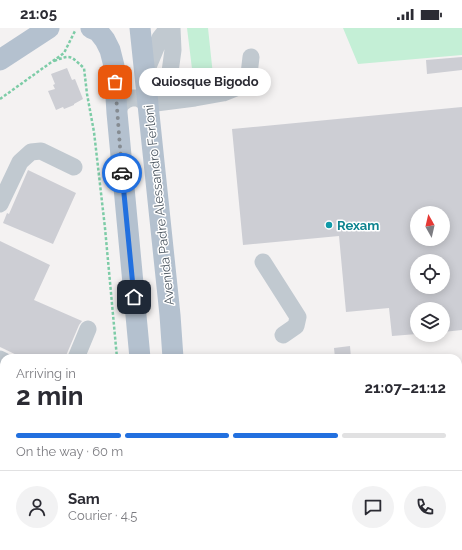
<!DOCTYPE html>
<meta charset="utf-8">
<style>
:root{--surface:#fff;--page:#f2f2f3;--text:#2b2b33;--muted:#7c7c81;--line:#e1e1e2;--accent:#2270df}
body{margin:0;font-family:Raleway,sans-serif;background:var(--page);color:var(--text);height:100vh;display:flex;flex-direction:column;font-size:15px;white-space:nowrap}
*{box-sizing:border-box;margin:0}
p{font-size:13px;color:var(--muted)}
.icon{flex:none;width:22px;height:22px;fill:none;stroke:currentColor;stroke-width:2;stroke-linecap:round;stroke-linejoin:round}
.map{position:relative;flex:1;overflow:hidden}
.drawer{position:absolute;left:0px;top:326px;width:462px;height:196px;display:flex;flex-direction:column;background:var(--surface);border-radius:12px 12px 0 0;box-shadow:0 2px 10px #0003}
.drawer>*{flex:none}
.needle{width:26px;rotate:352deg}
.tools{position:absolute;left:410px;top:178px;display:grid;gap:8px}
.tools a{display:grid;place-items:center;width:40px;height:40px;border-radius:50%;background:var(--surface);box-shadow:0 2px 10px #0003;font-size:20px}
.pin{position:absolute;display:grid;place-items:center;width:34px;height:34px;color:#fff;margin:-17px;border-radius:8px;box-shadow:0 2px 6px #0006}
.courier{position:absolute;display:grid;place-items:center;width:40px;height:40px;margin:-20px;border:3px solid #2270df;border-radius:50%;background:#fff;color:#222;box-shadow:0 1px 5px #0007}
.bubble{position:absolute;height:28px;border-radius:14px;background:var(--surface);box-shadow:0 2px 10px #0003;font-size:13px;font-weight:700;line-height:28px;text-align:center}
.summary em{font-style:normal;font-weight:700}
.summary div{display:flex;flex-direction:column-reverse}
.summary{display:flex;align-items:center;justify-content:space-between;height:68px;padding:0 16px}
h1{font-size:26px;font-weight:700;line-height:30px}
.bar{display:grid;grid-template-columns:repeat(4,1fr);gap:6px 4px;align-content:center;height:48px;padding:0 16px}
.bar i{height:5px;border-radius:3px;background:var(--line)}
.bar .active{background:var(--accent)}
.bar p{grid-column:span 4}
.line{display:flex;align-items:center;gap:10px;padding:0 16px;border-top:1px solid var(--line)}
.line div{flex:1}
.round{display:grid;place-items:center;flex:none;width:42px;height:42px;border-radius:21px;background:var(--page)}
.status{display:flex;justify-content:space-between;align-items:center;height:28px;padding:0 20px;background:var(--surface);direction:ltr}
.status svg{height:11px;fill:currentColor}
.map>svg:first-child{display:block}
</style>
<div class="status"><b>21:05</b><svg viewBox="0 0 49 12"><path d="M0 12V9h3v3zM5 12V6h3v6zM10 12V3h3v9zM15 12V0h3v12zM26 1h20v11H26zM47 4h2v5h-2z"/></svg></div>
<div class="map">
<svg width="462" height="522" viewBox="0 0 462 522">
<rect width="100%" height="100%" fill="#f4f2f2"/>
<path fill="#c4efd6" d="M187 0H208L213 47 193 49Z
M343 0H462V27L358 36Z"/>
<path fill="#cdced4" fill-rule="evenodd" d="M462 29V42L427 46 426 32Z
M67 40 72 52 75 51 83 71 74 76V77L64 81 63 79 56 82 48 63 55 61 53 57 55 56 51 46Z
M462 79V302L443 304V281H417V306L392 308 389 280 346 284 339 208 243 217 232 101ZM417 185H443V211H417ZM417 233H443V259H417Z
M28 142 76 165 53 216 3 195 7 185 9 186Z
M0 213 50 237 34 272 82 293 79 297 65 330H23L0 319Z
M350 318 351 330H335L334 320Z"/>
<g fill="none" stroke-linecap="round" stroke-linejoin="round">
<path stroke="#7dcca7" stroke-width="2.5" stroke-dasharray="3 2" stroke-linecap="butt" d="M54 33C72 26 70 28 84 40L87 66 94 104 105 200 117 330
M0 71 64 25 75 3
M131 518 132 522"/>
<path stroke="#c1c9d0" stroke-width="17" d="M145 46 160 10 168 0
M166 73 173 22 172 0
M117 85 121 76 126 72 131 70H138L148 76 195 70 223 65 248 55 251 29
M0 176 20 134 31 124 41 123 74 139
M263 234 298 289 296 298 283 307
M76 330 88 301
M0 331 4 333
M458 399H462
M0 497 4 488
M99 518 101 522
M231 518 232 522
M257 518V522
M384 518 385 522"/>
<path stroke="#b4c1cf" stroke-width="21" d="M91 0 98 3 105 12 110 22 114 38 117 85 140 330
M140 0 170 287 173 330
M0 32 49 0
M157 518 158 522
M189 518 190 522"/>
</g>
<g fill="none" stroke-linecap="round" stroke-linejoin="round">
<path stroke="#868c92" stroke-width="4" stroke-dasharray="0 7.2" d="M115 54 122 145"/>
<path stroke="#2270df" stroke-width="5" d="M122 145 134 269"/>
</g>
<circle fill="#0f9aa8" stroke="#fff" stroke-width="1.5" cx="329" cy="197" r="4"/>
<g text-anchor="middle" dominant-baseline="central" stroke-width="3" stroke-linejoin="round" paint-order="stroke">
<g font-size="13" fill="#4a555f" stroke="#fff">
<text transform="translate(159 177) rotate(-96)">Avenida Padre Alessandro Ferloni</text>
</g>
<g font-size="13" font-weight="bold" fill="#0d838f" stroke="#fff" text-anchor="start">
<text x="337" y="197">Rexam</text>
</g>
</g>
</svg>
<div class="tools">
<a><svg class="needle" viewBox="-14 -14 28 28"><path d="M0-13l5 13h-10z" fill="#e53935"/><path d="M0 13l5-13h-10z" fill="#7c7c81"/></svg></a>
<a><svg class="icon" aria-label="locate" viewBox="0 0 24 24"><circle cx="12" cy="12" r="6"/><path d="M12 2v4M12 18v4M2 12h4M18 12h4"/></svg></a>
<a><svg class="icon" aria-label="layers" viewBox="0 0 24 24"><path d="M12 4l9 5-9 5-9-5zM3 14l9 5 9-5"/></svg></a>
</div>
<div class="pin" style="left:115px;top:54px;background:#ea580c"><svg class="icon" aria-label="bag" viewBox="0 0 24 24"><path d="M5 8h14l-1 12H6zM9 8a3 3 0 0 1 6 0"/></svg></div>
<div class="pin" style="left:134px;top:269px;background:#1f2937"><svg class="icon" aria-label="home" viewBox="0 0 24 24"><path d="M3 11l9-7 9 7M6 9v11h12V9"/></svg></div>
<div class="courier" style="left:122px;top:145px"><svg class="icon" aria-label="car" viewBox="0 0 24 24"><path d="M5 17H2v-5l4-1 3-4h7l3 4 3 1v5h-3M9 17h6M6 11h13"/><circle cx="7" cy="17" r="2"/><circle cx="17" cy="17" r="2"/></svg></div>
<div class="bubble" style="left:139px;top:40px;width:132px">Quiosque Bigodo</div>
<section class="drawer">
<div class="summary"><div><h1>2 min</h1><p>Arriving in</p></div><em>21:07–21:12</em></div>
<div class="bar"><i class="active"></i><i class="active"></i><i class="active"></i><i></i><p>On the way · 60 m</p></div>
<div class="line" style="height:72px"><a class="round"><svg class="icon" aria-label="person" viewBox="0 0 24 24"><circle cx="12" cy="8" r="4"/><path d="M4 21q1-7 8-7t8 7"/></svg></a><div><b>Sam</b><p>Courier · 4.5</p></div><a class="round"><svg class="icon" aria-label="chat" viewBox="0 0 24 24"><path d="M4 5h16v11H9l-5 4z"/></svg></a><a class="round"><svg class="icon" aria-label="phone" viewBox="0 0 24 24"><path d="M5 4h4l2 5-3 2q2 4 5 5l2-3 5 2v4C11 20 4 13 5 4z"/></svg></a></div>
</section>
</div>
